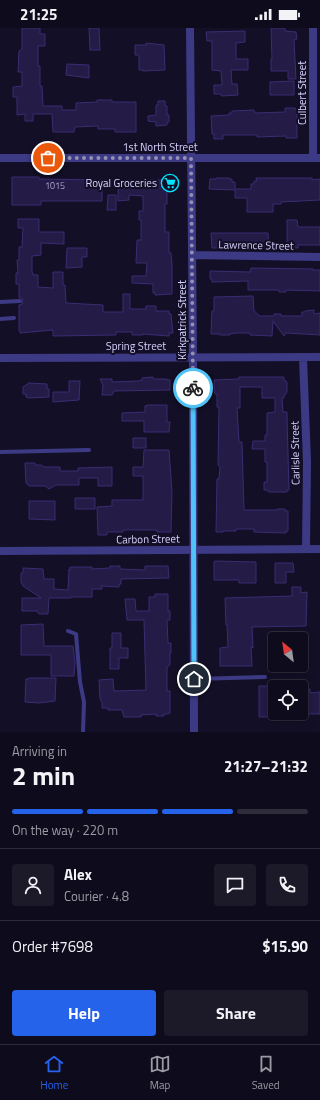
<!DOCTYPE html>
<meta charset="utf-8">
<style>
:root{--surface:#0e0b1c;--page:#1c1929;--text:#f1f3f6;--muted:#9b9ba3;--line:#2e2b3b;--accent:#2563eb}
body{margin:0;font-family:"Titillium Web",sans-serif;background:var(--page);color:var(--text);height:100vh;display:flex;flex-direction:column;font-size:15px;white-space:nowrap}
*{box-sizing:border-box;margin:0}
p{font-size:13px;color:var(--muted)}
.icon{flex:none;width:22px;height:22px;fill:none;stroke:currentColor;stroke-width:2;stroke-linecap:round;stroke-linejoin:round}
.map{position:relative;height:704px;overflow:hidden}
.drawer{display:flex;flex-direction:column;background:var(--surface);flex:1}
.drawer>*{flex:none}
.needle{width:26px;rotate:331deg}
.controls{position:absolute;left:268px;top:604px;display:grid;gap:8px}
.controls a{display:grid;place-items:center;width:40px;height:40px;border-radius:4px;background:var(--surface);box-shadow:0 2px 10px #0003,0 0 0 1px var(--line);font-size:20px}
.pin{position:absolute;display:grid;place-items:center;width:34px;height:34px;color:#fff;margin:-17px;border:2px solid #fff;border-radius:50%;box-shadow:0 1px 4px #0007}
.courier{position:absolute;display:grid;place-items:center;width:40px;height:40px;margin:-20px;border:3px solid #4fc3f7;border-radius:50%;background:#fff;color:#222;box-shadow:0 1px 5px #0007}
.summary em{font-style:normal;font-weight:700}
.summary div{display:flex;flex-direction:column-reverse}
.summary{display:flex;align-items:center;justify-content:space-between;height:68px;padding:0 12px}
h1{font-size:26px;font-weight:700;line-height:30px}
.bar{display:grid;grid-template-columns:repeat(4,1fr);gap:6px 4px;align-content:center;height:48px;padding:0 12px}
.bar i{height:5px;border-radius:3px;background:var(--line)}
.bar .selected{background:var(--accent)}
.bar p{grid-column:span 4}
.line{display:flex;align-items:center;gap:10px;padding:0 12px;border-top:1px solid var(--line)}
.line div{flex:1}
.round{display:grid;place-items:center;flex:none;width:42px;height:42px;border-radius:4px;background:var(--page)}
.button{display:flex;gap:8px;margin-top:auto;padding:8px 12px}
.button a{flex:1;height:46px;border-radius:4px;background:var(--accent);color:#fff;font-size:16px;font-weight:700;line-height:46px;text-align:center}
.button a+a{background:var(--page);color:var(--text)}
.status{display:flex;justify-content:space-between;align-items:center;height:28px;padding:0 20px;background:var(--surface);direction:ltr}
.status svg{height:11px;fill:currentColor}
.menu{display:flex;justify-content:space-around;align-items:center;height:56px;border-top:1px solid var(--line);background:var(--surface);font-size:11px;color:var(--muted)}
.menu a{display:grid;justify-items:center;gap:2px}
.menu .selected{color:var(--accent)}
.map>svg:first-child{display:block}
</style>
<div class="status"><b>21:25</b><svg viewBox="0 0 49 12"><path d="M0 12V9h3v3zM5 12V6h3v6zM10 12V3h3v9zM15 12V0h3v12zM26 1h20v11H26zM47 4h2v5h-2z"/></svg></div>
<div class="map">
<svg width="320" height="704" viewBox="0 0 320 704">
<rect width="100%" height="100%" fill="#130f26"/>
<path fill="#241b47" stroke="#3b2d73" d="M22 0H40V6H45V18H38V38H40V58H42L43 78H62V82H76V75L97 74V72H112V74H136V104H115V101H98V98L75 99 74 104H53L52 86H33V93H25V86L17 87V69H13V59L22 58V44H18L19 23 22 21Z
M89 0H99L100 22H90Z
M271 0H285V3L296 4 297 11 294 12 296 51H288V43H271V31H272Z
M245 3V14L236 15V31H248V42H231L232 56H237L238 67 222 68 220 66H214V57H222L221 43 212 42V13H207L206 4Z
M146 15 164 17 165 42 143 43V42H139V29L138 27H135V17H146Z
M67 36 89 37V50L66 47Z
M294 53V67H270V54Z
M158 73H165V78H167V87H169V94H167V97L156 98V94L148 93V88L156 87V77H158Z
M285 80H295L297 83V110H286V108L257 109V107H223V111H214V106H212L211 88 229 87V85H232V83L254 82 255 85 285 84Z
M12 149H39V151L102 152V173H41V177H12Z
M216 150H229V151H232V154H235V161H251V156H254V153H257L256 150H312V152L320 151V172L281 174V176H273V184H247V170H235V162L209 161 210 151H216Z
M118 152H171V164H167V176H165V204H169V225H171L172 237V266L155 267V265H153V256L132 255V248H146L147 235H136L137 212H141V192H139V183H143V168L129 167V172L118 173Z
M108 167H116V182H107Z
M18 191H39V204H64V216L41 215V227L32 228V245H33V247H38V259L53 260V244H63V257H65L66 275 103 277V284H123V266H130V281H146V278H156V283H169V286H171L173 305H169V308L143 306V307H132V304H116V307L53 308V302L20 305V303H19V277L22 276 23 272 22 270H19V256H16V245H18L17 232H19V219H22L23 200H18Z
M287 192H297L298 199H320V217H298V220H287Z
M211 205H268L269 220H212Z
M67 220H87V229H82V239L66 240Z
M251 240 313 241V242H320V263L286 262V264H279V262H248V253L212 254V251H210V243L250 244Z
M253 268 254 283 260 288H274V286H281V288H302V284H305V283L314 282V286L320 285V307L286 305 284 308 273 293 272 308 250 307V305H236L230 306V307H220V306H211L212 283H214V269Z
M153 349V351H167V352H170V362L114 363 112 367H102L103 357 100 351H112V354L138 353 142 352V350Z
M239 349H284V352L287 354V364L284 368V370H282L283 384H287V389L289 462H287V464H269L267 462H264V454H267V434H265V421H252L253 413H265V407H267V385L275 384V370H262V359H240V380H237L239 414H242L244 482H277V481H285V483H288V503H286V505L254 504V501H236V503H223V504H216L217 451H219L220 439 218 437 219 379H217V366H215L214 352 239 351Z
M69 353H80L79 372 53 374V364H69Z
M29 355 47 356V361H49V369L29 370 26 369V366H23V359Z
M148 377H167V394H170L169 404H144V393H122V385L145 384V378Z
M133 410H146V420H133Z
M144 422H169L172 464 171 504H157V502H123V504H107V507H98L97 479 112 478V472H143V448H133V439H143Z
M25 435H35V437H41L44 439H60V443H78V440L112 439V458H98V450H79V457H56L49 461 45 458H29L26 455Z
M75 470H95V481H75Z
M29 473H55V492L29 491Z
M215 533 256 534V555H239V552H214V534Z
M275 535H293L294 544H286V555H275Z
M110 538H120V541L145 542V538H168L169 550 121 551V556H119V559L101 558 102 561H92V569H71V570H49L48 586H39L37 583H22V570H41L23 558 21 554V545H23V540L43 541 44 551H54V561L68 562 69 541 70 542V539H92V541L110 540Z
M292 559H301V565L307 564 306 598 252 599 253 620 251 619 252 638H220V620L228 619 227 597H226L225 570 292 568Z
M155 566H168V583H170V592H167L168 615H171V625H170V637L167 639V663H170V685L168 686H164V688H156V686L141 687V689H124L122 682H108V680H102V674L100 671 99 652 113 651 114 663 146 662 144 592H127L125 571H135L136 583H149V569H155Z
M43 596 44 618H73L75 634 74 648H51V627H21V597Z
M112 605H121V620H128V630H119V641H110V620H112Z
M30 650H56L55 673 39 675 25 674 26 651Z
M259 658H270V689H259Z
M301 661H310V665L320 664V686H301Z"/>
<g fill="none" stroke-linecap="round" stroke-linejoin="round">
<path stroke="#3d3a85" stroke-width="4" d="M0 274 20 273
M0 291 14 290
M0 424 89 422
M68 603 76 606 80 654 84 674 83 704
M194 651 265 649"/>
<path stroke="#3d3a85" stroke-width="8" d="M190 0 193 329 194 704
M313 0V130
M0 130H320
M192 227 320 229
M303 329 307 434 306 521
M0 330 320 329
M0 523 320 521"/>
</g>
<g fill="none" stroke-linecap="round" stroke-linejoin="round">
<path stroke="#948fb3" stroke-width="4" stroke-dasharray="0 7.2" d="M48 130H191L193 360"/>
<path stroke="#4fc3f7" stroke-width="5" d="M193 360 194 651"/>
</g>
<defs>
<symbol id="supermarket-ring" viewBox="-11 -11 22 22"><circle r="9.5" fill="#130f26" stroke="#00e5ff" stroke-width="1.5"/><path d="M-6-5.5h2.5l.6 2H6L4.5 2H-2.5L-4.4-4H-6ZM-1.5 3.2a1.3 1.3 0 1 0 .1 0ZM3 3.2a1.3 1.3 0 1 0 .1 0Z" fill="#00e5ff"/></symbol>
</defs>
<g fill-rule="evenodd">
<use href="#supermarket-ring" x="160" y="145" width="20" height="20"/>
</g>
<g text-anchor="middle" dominant-baseline="central" stroke-width="4" stroke-linejoin="round" paint-order="stroke">
<g font-size="9" fill="#aca6d1">
<text x="55" y="157">1015</text>
</g>
<g font-size="11" fill="#d9d4ff" stroke="#130f26">
<text transform="translate(302 65) rotate(-90)">Culbert Street</text>
<text x="160" y="119">1st North Street</text>
<text transform="translate(256 217) rotate(1)">Lawrence Street</text>
<text transform="translate(182 292) rotate(-90)">Kirkpatrick Street</text>
<text x="136" y="318">Spring Street</text>
<text transform="translate(295 425) rotate(-91)">Carlisle Street</text>
<text transform="translate(148 511) rotate(-1)">Carbon Street</text>
</g>
<g font-size="11" fill="#d9d4ff" stroke="#130f26" text-anchor="end">
<text x="157" y="155">Royal Groceries</text>
</g>
</g>
</svg>
<div class="controls">
<a><svg class="needle" viewBox="-14 -14 28 28"><path d="M0-13l5 13h-10z" fill="#e53935"/><path d="M0 13l5-13h-10z" fill="#9b9ba3"/></svg></a>
<a><svg class="icon" aria-label="locate" viewBox="0 0 24 24"><circle cx="12" cy="12" r="6"/><path d="M12 2v4M12 18v4M2 12h4M18 12h4"/></svg></a>
</div>
<div class="pin" style="left:48px;top:130px;background:#ea580c"><svg class="icon" aria-label="bag" viewBox="0 0 24 24"><path d="M5 8h14l-1 12H6zM9 8a3 3 0 0 1 6 0"/></svg></div>
<div class="pin" style="left:194px;top:651px;background:#1f2937"><svg class="icon" aria-label="home" viewBox="0 0 24 24"><path d="M3 11l9-7 9 7M6 9v11h12V9"/></svg></div>
<div class="courier" style="left:193px;top:360px"><svg class="icon" aria-label="bike" viewBox="0 0 24 24"><circle cx="6" cy="16" r="4"/><circle cx="18" cy="16" r="4"/><path d="M6 16l4-8h5l3 8M10 8l3 8H6M13 5h3"/></svg></div>
</div>
<section class="drawer">
<div class="summary"><div><h1>2 min</h1><p>Arriving in</p></div><em>21:27–21:32</em></div>
<div class="bar"><i class="selected"></i><i class="selected"></i><i class="selected"></i><i></i><p>On the way · 220 m</p></div>
<div class="line" style="height:72px"><a class="round"><svg class="icon" aria-label="person" viewBox="0 0 24 24"><circle cx="12" cy="8" r="4"/><path d="M4 21q1-7 8-7t8 7"/></svg></a><div><b>Alex</b><p>Courier · 4.8</p></div><a class="round"><svg class="icon" aria-label="chat" viewBox="0 0 24 24"><path d="M4 5h16v11H9l-5 4z"/></svg></a><a class="round"><svg class="icon" aria-label="phone" viewBox="0 0 24 24"><path d="M5 4h4l2 5-3 2q2 4 5 5l2-3 5 2v4C11 20 4 13 5 4z"/></svg></a></div>
<div class="line" style="height:52px"><div>Order #7698</div><b>$15.90</b></div>
<div class="button"><a>Help</a><a>Share</a></div>
</section>
<nav class="menu">
<a class="selected"><svg class="icon" aria-label="home" viewBox="0 0 24 24"><path d="M3 11l9-7 9 7M6 9v11h12V9"/></svg>Home</a>
<a><svg class="icon" aria-label="map" viewBox="0 0 24 24"><path d="M3 6l6-2 6 2 6-2v14l-6 2-6-2-6 2zM9 4v14M15 6v14"/></svg>Map</a>
<a><svg class="icon" aria-label="saved" viewBox="0 0 24 24"><path d="M7 4h10v16l-5-4-5 4z"/></svg>Saved</a>
</nav>
